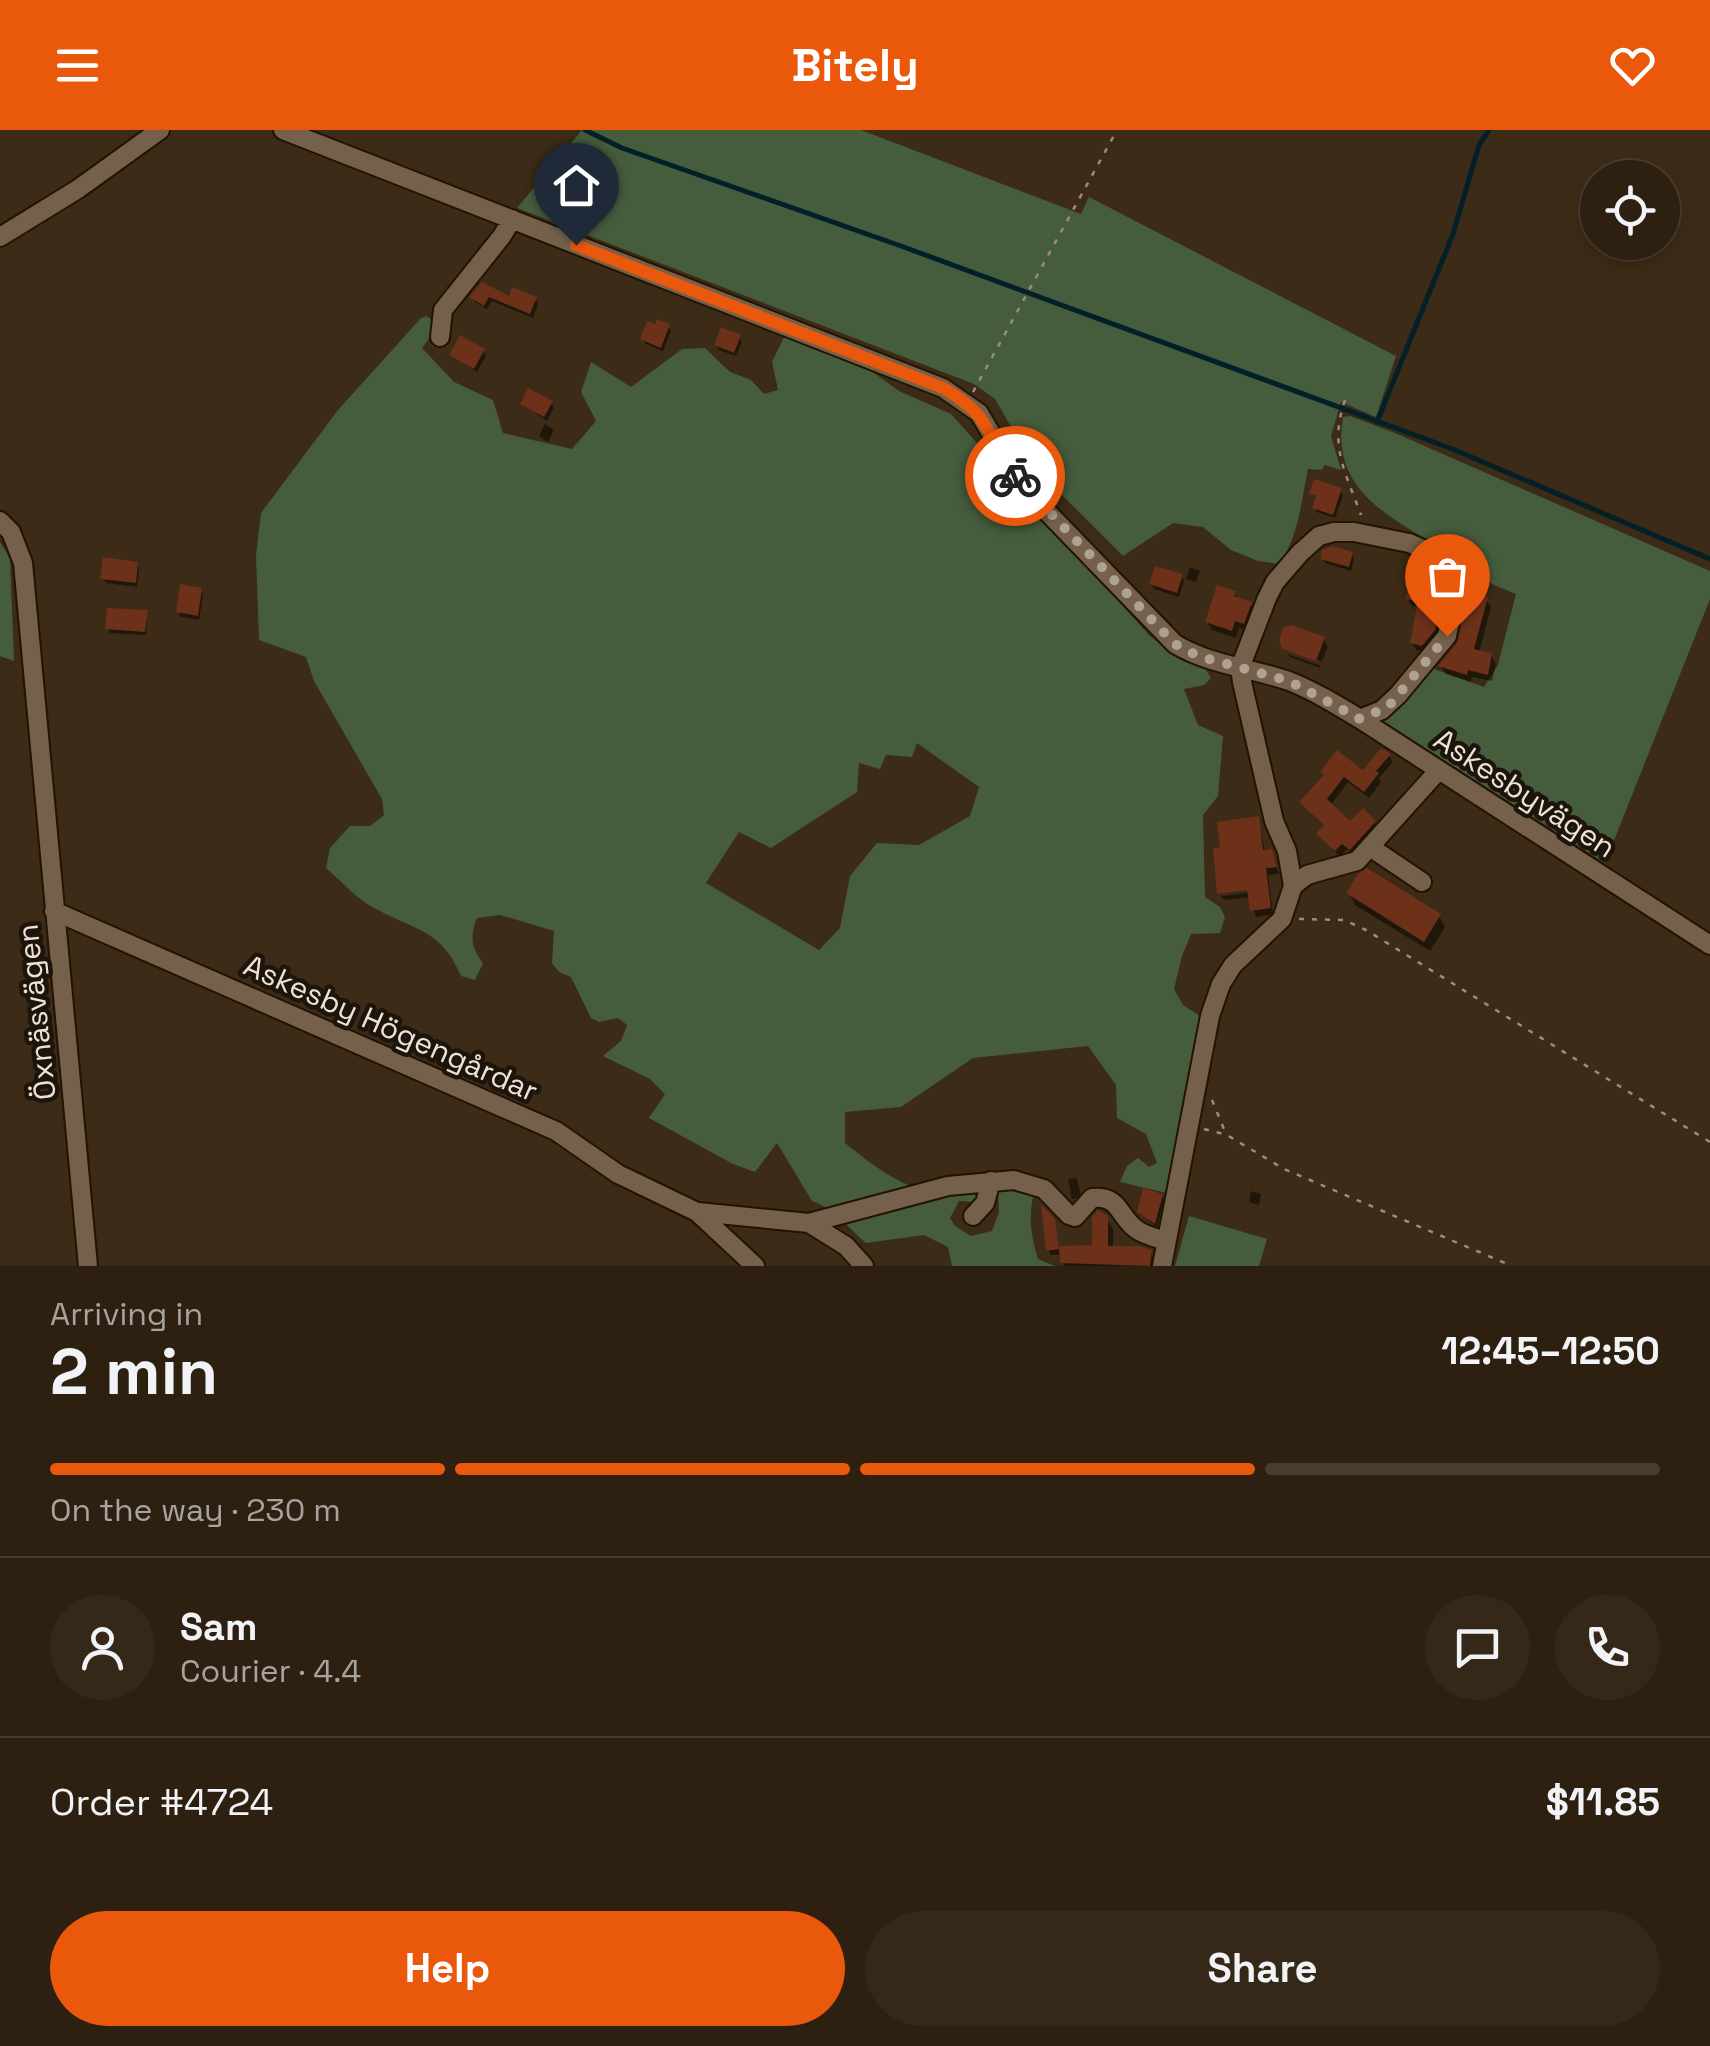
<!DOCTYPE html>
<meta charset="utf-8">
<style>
:root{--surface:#2d2010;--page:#352819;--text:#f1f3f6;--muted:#a7a39f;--line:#483e30;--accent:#ea580c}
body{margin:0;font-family:"Space Grotesk",sans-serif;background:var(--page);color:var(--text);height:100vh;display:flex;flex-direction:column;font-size:38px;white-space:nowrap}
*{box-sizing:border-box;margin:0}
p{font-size:32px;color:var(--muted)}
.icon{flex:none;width:55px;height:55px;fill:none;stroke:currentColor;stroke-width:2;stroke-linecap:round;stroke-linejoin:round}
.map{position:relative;height:1136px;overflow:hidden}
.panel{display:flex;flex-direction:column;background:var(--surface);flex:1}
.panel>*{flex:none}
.tools{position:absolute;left:1580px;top:30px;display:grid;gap:20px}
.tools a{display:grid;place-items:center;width:100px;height:100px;border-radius:50%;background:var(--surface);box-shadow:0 5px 15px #0003,0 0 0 2px var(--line);font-size:50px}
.pin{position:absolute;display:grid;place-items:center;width:85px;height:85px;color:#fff;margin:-102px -42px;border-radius:50% 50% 50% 0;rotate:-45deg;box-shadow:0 0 10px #0007}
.pin .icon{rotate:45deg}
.courier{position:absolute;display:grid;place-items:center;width:100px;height:100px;margin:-50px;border:8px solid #ea580c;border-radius:50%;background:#fff;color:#222;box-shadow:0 2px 12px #0007}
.headline em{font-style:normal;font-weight:700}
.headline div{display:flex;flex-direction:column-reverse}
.headline{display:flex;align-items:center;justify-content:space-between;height:170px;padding:0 50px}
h1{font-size:65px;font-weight:700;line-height:75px}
.bar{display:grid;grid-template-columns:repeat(4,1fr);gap:15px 10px;align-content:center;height:120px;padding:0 50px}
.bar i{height:12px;border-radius:8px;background:var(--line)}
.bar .current{background:var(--accent)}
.bar p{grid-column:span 4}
.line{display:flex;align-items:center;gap:25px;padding:0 50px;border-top:2px solid var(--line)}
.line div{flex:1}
.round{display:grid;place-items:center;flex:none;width:105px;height:105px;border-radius:52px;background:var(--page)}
.button{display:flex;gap:20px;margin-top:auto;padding:20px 50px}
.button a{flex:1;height:115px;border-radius:60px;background:var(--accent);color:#fff;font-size:40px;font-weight:700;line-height:115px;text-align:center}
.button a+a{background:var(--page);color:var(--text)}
header{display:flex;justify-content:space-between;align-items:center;height:130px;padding:0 50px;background:var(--accent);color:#fff;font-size:45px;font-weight:700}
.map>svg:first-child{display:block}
</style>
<header><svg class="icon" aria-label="menu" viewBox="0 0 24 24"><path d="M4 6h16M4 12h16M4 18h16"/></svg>Bitely<svg class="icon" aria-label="heart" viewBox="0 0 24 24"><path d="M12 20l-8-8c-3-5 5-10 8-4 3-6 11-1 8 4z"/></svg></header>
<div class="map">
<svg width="1710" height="1136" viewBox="0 0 1710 1136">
<rect width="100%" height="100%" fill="#3c2b16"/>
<path fill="#455d3d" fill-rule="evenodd" d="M582 0H861L1081 84 1089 67 1396 226 1376 287 1341 272 1331 306 1341 340 1325 335 1322 340 1308 339C1301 372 1299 406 1279 434L1258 431 1231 420 1203 397 1173 393 1123 426 1034 337 995 269 974 254 517 78Z
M426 186 433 190V203L422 218 454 252 493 270 503 303 572 319 596 291 581 262 591 232 631 257 682 219 705 218 730 242 751 250 764 264 778 260 772 232 784 207 867 238 899 261 951 284 1149 505 1179 529 1206 540 1211 548 1204 555 1184 559 1198 595 1223 606 1218 666 1203 685 1205 767 1220 777 1225 787 1220 803 1191 804 1182 826 1174 859 1183 875 1203 888 1171 1064 1120 1052 1127 1036 1138 1028 1149 1037 1157 1033 1146 1004 1117 988 1116 955 1088 916 973 928 901 977 845 982V1013C869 1032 899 1057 931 1061 946 1063 965 1058 980 1057L982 1067 975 1072 959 1071 950 1088 955 1096 971 1106 992 1101 999 1082 998 1060 1034 1063C1028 1087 1031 1106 1038 1129L1055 1136H952L948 1117 924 1105 866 1113C847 1097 835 1079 812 1071L777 1013 755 1042 733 1034 649 988 665 964 650 949 603 926 621 911 627 895 618 888 599 892 591 888 571 847 559 842 552 833 554 801 500 785 477 788C470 806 471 818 483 833L475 850 461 846C441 797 411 800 369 775 353 765 340 750 326 738L330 718 350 696H370L384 685 382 669 314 551 306 527 259 510 256 425 261 383 338 280 421 188ZM917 613 979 657 970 686 919 715 877 713 850 746 840 798 819 820 706 753 739 702 771 718 857 662 859 633 880 639 886 625 912 627Z
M1350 286 1395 303 1710 441V469L1605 733 1380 589 1426 536 1484 557 1498 535 1516 464C1499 457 1482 450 1466 440 1455 433 1447 422 1436 415 1384 384 1331 357 1343 287Z
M0 412 10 428 14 531 0 526Z
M1189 1086 1267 1109 1259 1136H1175Z"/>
<path fill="#0007" d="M482 155 510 170 536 169 538 174 533 188 492 171 487 179 475 172 472 167Z
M668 196 671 201 663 221 646 214 643 209Z
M739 207 742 212 736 226 719 220 717 215Z
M483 221 486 226 477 242 452 225Z
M551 273 554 278 547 291 523 274Z
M545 294 554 300 548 312 539 306Z
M1340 360 1343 365 1335 388 1317 382 1315 378 1317 369 1312 363Z
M1352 424 1354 429 1351 441 1325 433 1323 428Z
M137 434 139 439 137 457 106 453 103 448Z
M1190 437 1200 441 1196 452 1186 449Z
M1423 438 1428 446 1427 481 1440 499 1438 508 1427 522 1416 520 1412 513 1419 477 1412 476 1408 469Z
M1456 445 1461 453 1459 463 1486 469 1491 477 1479 523 1491 526 1496 534 1492 551 1472 547 1471 552 1446 544 1441 536 1459 514 1464 482 1451 465Z
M1181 447 1184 451 1179 467 1154 459 1152 454Z
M200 460 203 465 199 490 181 487 178 482Z
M1234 463 1238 470 1250 474 1255 482 1248 501 1239 498 1236 508 1212 500 1207 492Z
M147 483 146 505 110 503 108 499Z
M1323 509 1328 517 1322 531 1284 517Z
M1288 524 1321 536 1320 538 1290 527Z
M1389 626 1393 632 1379 648 1381 652 1369 668 1348 652 1330 676 1350 695 1374 692 1378 699 1355 725 1347 719 1340 727 1319 704 1326 697 1302 672 1326 647 1364 644Z
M1258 689 1265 722H1271L1279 744 1268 745 1273 784 1256 787 1250 767 1224 770 1221 766 1260 761 1223 720Z
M1349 763 1439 786 1445 797 1430 821 1355 775Z
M1077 1048 1081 1067 1072 1069 1068 1049Z
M1251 1061 1261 1064 1259 1075 1249 1072Z
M1162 1066 1164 1071 1157 1097 1139 1082Z
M1106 1088 1113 1099V1118L1151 1122 1157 1136H1064L1062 1124 1051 1125 1048 1120 1053 1090 1059 1118H1094Z"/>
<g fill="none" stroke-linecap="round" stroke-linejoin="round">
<path stroke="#032028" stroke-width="5" d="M585 0 622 18 901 116 1450 318 1710 429
M1377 292 1453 104 1479 15 1489 0"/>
</g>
<path fill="#6d3019" d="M482 152 509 166 512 157 537 167 530 184 489 167 484 176 469 167Z
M657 189 670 194 661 218 640 209 647 191 655 194Z
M721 197 741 205 734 223 714 215Z
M460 205 485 219 474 239 449 225Z
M528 258 553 271 544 287 520 274Z
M1314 349 1342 358 1333 385 1312 378 1316 366 1309 364Z
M1332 416 1353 422 1349 437 1320 429 1322 420Z
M103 427 138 432 136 453 100 449Z
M1417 430 1425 437 1424 474 1437 490 1435 500 1422 516 1410 513 1418 471 1405 469Z
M1155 436 1183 444 1177 463 1149 454Z
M1450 441 1458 443 1454 460 1488 467 1474 519 1492 523 1488 545 1468 540 1467 545 1438 536 1457 513 1463 488 1461 478 1449 465Z
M180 454 202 458 198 486 176 482Z
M1217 455 1236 461 1234 466 1252 472 1244 494 1235 491 1232 501 1205 492Z
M107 478 148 480 145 502 105 499Z
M1291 495 1325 507 1316 531 1282 519 1279 510 1283 498Z
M1381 618 1391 624 1376 641 1379 643 1364 662 1344 647 1327 669 1350 691 1363 678 1376 691 1350 720 1342 714 1335 721 1316 704 1324 695 1299 672 1324 645 1320 642 1337 620 1363 640Z
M1259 686 1263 720 1272 719 1277 737 1266 738 1271 778 1250 781 1247 760 1217 764 1213 718H1220L1217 692Z
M1367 738 1441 784 1424 812 1346 763 1358 744Z
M1143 1058 1163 1064 1155 1094 1137 1082Z
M1041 1074 1055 1089 1059 1119 1046 1121Z
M1098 1080 1108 1086V1116H1140L1152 1120 1150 1136 1060 1133 1059 1116 1092 1115V1087Z"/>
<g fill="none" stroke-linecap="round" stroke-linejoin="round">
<defs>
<path id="minor" d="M283 0 943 258 979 283 1022 356 1175 514C1210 535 1251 538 1289 551 1314 561 1337 575 1360 589L1710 815
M0 107 78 59 160 0
M440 207 443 180 502 106 512 89
M0 391 11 402 23 433 88 1136
M1370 717 1422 752
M1293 756 1287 721 1274 691 1242 552 1240 538 1267 468 1275 452 1300 423 1319 406 1334 402H1354L1409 413 1430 422 1438 433 1436 470 1451 486 1447 506 1398 565 1382 580 1360 589
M54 781 556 1001 618 1044 697 1082 755 1136
M698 1082 809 1093 948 1056 1014 1050 1044 1059 1069 1085 1075 1087 1092 1068C1120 1065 1118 1086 1136 1099 1143 1105 1157 1108 1166 1111
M973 1086 985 1073 991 1051
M809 1093 846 1116 864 1136
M1162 1136 1210 886 1221 854 1233 835 1282 789 1293 756 1307 745 1357 731 1438 641"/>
</defs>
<use href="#minor" stroke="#231301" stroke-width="22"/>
<path stroke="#9a8d7c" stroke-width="2.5" stroke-dasharray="5 8" stroke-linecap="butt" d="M973 262 1117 0
M1345 270C1329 316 1345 341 1361 385
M1299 789 1344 790 1366 800 1710 1012
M1212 970 1226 1004
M1204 999 1227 1005 1284 1039 1512 1136"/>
<use href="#minor" stroke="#75614b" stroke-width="18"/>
</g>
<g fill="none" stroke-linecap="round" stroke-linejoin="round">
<path stroke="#afa292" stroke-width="10" stroke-dasharray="0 18" d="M1015 346 1175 514 1198 526 1289 551 1360 589 1388 577 1447 506"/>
<path stroke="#ea580c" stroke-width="12" d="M576 115 943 258C995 288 984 305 1015 346"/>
</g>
<g text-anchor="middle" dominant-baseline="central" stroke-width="9" stroke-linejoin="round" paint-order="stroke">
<g font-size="30" fill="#ede2d5" stroke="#1d150c">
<text transform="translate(1525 663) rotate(33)">Askesbyvägen</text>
<text transform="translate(36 882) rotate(-96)">Öxnäsvägen</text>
<text transform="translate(391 898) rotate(24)">Askesby Högengårdar</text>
</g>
</g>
</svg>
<div class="tools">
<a><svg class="icon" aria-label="locate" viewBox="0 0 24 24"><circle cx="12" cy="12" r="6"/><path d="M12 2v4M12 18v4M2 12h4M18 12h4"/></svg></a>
</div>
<div class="pin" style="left:1447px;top:506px;background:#ea580c"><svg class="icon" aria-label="bag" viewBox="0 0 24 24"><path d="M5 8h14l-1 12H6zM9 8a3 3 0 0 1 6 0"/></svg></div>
<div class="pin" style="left:576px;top:115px;background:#1f2937"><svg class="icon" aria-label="home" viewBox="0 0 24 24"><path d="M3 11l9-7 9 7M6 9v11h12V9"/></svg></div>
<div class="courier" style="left:1015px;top:346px"><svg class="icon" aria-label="bike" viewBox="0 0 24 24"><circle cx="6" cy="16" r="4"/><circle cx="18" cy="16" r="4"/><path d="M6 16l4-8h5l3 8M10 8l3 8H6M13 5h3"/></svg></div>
</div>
<section class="panel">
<div class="headline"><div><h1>2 min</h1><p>Arriving in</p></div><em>12:45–12:50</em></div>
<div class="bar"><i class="current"></i><i class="current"></i><i class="current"></i><i></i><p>On the way · 230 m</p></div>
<div class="line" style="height:180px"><a class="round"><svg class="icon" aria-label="person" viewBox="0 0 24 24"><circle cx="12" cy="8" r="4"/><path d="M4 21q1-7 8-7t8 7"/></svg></a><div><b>Sam</b><p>Courier · 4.4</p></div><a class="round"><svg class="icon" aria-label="chat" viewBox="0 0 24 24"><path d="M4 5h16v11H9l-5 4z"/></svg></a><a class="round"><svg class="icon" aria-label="phone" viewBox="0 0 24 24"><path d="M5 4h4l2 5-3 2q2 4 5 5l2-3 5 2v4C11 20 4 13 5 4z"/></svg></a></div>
<div class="line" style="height:130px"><div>Order #4724</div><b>$11.85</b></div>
<div class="button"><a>Help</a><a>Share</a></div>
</section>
